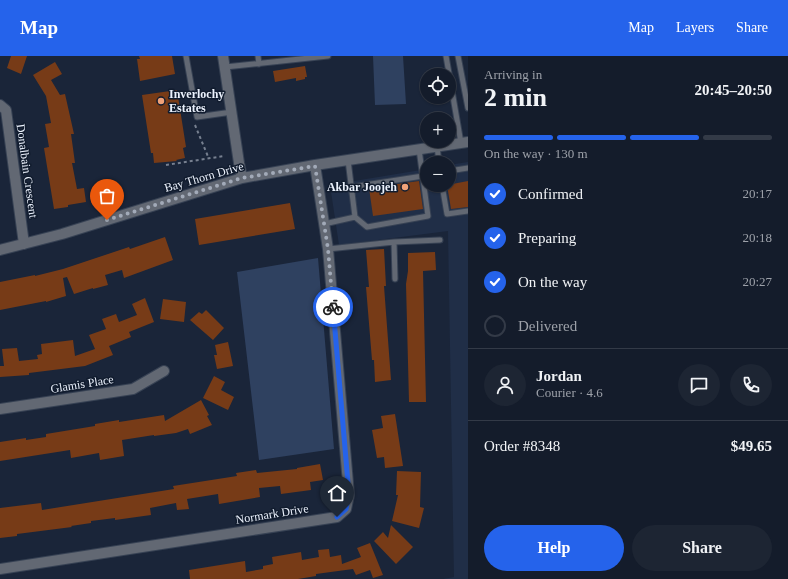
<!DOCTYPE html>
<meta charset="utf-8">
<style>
:root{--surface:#141c2b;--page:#1d2533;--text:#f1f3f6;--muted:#9da1a9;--line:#333a47;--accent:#2563eb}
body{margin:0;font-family:Georgia,serif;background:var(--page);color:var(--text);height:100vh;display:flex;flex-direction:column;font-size:15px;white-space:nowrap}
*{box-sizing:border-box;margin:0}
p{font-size:13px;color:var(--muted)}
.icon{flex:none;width:22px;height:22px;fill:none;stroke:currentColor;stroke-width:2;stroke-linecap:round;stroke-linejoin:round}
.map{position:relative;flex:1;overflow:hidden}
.details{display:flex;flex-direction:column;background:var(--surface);width:320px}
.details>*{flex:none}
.fabs{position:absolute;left:420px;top:12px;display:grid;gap:8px}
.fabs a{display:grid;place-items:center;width:36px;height:36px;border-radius:50%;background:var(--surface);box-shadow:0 1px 3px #0004,0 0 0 1px var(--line);font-size:20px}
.pin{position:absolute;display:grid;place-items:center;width:34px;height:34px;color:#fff;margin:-41px -17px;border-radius:50% 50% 50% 0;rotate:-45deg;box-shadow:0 0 4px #0007}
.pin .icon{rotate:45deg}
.courier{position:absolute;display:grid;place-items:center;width:40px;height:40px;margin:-20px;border:3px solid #2563eb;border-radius:50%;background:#fff;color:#222;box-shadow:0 1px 5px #0007}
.overview em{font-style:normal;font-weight:700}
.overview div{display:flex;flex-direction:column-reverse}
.overview{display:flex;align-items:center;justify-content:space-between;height:68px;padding:0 16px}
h1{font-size:26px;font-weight:700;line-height:30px}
.bar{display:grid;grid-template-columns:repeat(4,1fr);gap:6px 4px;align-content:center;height:48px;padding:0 16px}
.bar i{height:5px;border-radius:3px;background:var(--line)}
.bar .selected{background:var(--accent)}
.bar p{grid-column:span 4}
.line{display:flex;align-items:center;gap:10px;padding:0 16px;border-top:1px solid var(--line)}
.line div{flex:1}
.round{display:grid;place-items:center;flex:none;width:42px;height:42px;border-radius:21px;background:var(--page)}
ol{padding:0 16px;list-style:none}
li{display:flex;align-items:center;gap:12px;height:44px}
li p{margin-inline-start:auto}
li .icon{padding:4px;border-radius:50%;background:var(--accent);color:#fff;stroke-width:4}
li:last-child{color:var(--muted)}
li i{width:22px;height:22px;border:2px solid var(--line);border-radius:50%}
.cta{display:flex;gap:8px;margin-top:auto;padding:8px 16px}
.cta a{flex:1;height:46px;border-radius:24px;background:var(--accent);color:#fff;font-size:16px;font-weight:700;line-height:46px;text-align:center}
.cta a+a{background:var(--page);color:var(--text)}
header{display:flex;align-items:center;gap:24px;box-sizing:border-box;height:56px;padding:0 20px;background:var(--accent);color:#fff}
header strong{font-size:19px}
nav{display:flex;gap:22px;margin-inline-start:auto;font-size:14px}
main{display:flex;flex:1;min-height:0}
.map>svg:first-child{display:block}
</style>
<header>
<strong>Map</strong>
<nav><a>Map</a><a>Layers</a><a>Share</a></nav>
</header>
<main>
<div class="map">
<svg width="468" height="523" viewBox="0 0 468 523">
<rect width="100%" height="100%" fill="#1a2539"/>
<path fill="#202e47" d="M468 106V523H443L454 521 448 175 339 189 330 129 427 113V129H449V109Z"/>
<path fill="#2f4160" d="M373 0H403L406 48 375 49Z
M318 202 334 393 259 404 237 216Z"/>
<path fill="#773b17" d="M11 0H27L21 18 7 12Z
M139 0H172L175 18 140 25 137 3H140Z
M55 6 62 18 51 24 60 39 65 38 74 78H71L75 107H72L77 133 84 132 86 146 68 149V151L54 153 44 92 49 91 45 68 51 67 46 40 33 19Z
M305 10 307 21H305V23L296 25V22L275 26 273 15Z
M177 34 186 91 183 92 185 102 176 104 177 105 154 107 153 97H151L142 39Z
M419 125 423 153 373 160 369 132Z
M468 125V151L451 153 447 129Z
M290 147 295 173 199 189 195 163Z
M165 181 173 204 124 222 122 214 105 219 108 229 93 233V232L74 238 67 221 63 222 66 240 46 246V245L0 254V226L35 219V220L63 213 129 191 130 193Z
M384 193 386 230H384L391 324 375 326 374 304H372L366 231H369L366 194Z
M435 196 436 214 423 215 426 346H409L406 228 408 215V197Z
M145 242 154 266 129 276 131 281 109 290 113 299 85 310 29 317V319L0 321V310H4L2 293 17 292 19 305 38 303 37 299 42 298 41 288 73 284 75 300 95 293 89 279 106 273 102 263 116 258 119 266 137 259 132 248Z
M163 243 186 246 184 266 160 263Z
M206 254 224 272 213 284 190 264 199 256 202 258Z
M228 286 233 310 217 313 214 299H217L215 289Z
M214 320 225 326 221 334 234 341 228 354 203 342Z
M201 344 209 359 207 360 212 369 190 378 188 373 176 377 154 380V379L122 384 124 400 100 404 99 397 71 402 70 394 0 405V386L26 382V384L46 381V378L95 370V368L119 364V366L164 359 165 365Z
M395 358 403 410 385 412 384 401 377 402 372 374 383 372 381 360Z
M320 408 323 424 310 426 311 434 281 438 280 430 259 432 260 441 219 448 218 438 187 443 189 453 177 454 176 447 150 452 151 459 115 464V462L91 465V467L71 470 72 471 17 478V480L0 482V452L41 447 42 454 174 433 173 430 237 420 236 417 256 414 257 417 297 413V412Z
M397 415 421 416 420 451 424 452 419 472 392 465 398 439H396Z
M391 469 413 491 396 508 374 485 383 476 388 482Z
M370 487 383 519 373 522 370 514 356 519 353 513 316 518V520L298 523H190L189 514 245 505 246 516 263 513V510L273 508 272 501 301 496 302 504 319 501 318 494 329 493 330 501 341 499 342 508 361 501 357 492Z"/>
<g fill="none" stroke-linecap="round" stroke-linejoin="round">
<defs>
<path id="lane" d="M186 0 197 61 232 56
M258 0 259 8
M446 0 461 87
M458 0 468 52
M225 11 328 0
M437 90 439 107
M348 104 355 161 367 171 428 160 419 93
M449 115 468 112
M442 129 447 158 468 155
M352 131 423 120
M324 168 355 161
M394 186 440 184
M328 193 394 186 395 223"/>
<path id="street" d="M223 0 239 107 242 122
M0 49 6 54 24 188
M0 194 62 178 242 122 315 109 468 86
M0 353 133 333 164 315
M0 513 337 461 346 453 349 439 328 193 315 109"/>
</defs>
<use href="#lane" stroke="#374254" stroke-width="7"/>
<use href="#street" stroke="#374254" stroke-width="12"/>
<path stroke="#778090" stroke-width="2" stroke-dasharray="3 3" stroke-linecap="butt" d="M195 69 209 103
M166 109 224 100"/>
<use href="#lane" stroke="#626873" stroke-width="5"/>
<use href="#street" stroke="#626873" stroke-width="10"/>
</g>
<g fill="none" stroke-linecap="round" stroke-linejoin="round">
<path stroke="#a2aab8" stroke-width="4" stroke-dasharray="0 7.2" d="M107 164 242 122 315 110 328 193 333 251"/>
<path stroke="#2563eb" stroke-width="5" d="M333 251 349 439 346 453 337 461"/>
</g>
<g fill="#f0a279" stroke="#111c2e" stroke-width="1.5">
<circle cx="161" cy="45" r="4"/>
<circle cx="405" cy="131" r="4"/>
</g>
<g text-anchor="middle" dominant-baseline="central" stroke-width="3" stroke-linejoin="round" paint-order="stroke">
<g font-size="12" font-weight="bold" fill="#ecf2fd" stroke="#111c2e" text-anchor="start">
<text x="169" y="38">Inverlochy<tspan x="169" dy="14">Estates</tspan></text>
<text x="397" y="131" text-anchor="end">Akbar Joojeh</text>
</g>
<g font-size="12" fill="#ecf2fd" stroke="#111c2e">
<text transform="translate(27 115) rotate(82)">Donalbain Crescent</text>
<text transform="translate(204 121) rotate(-16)">Bay Thorn Drive</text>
<text transform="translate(82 328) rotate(-9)">Glamis Place</text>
<text transform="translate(272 458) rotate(-9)">Normark Drive</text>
</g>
</g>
</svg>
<div class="fabs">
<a><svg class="icon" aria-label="locate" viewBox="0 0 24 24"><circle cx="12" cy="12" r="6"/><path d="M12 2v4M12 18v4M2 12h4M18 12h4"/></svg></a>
<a>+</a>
<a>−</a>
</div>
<div class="pin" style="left:107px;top:164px;background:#ea580c"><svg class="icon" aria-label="bag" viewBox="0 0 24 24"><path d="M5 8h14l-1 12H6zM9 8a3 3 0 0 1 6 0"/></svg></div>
<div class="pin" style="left:337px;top:461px;background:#1f2937"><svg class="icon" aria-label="home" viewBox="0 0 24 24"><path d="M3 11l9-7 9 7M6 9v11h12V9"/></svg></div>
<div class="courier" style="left:333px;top:251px"><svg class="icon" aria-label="bike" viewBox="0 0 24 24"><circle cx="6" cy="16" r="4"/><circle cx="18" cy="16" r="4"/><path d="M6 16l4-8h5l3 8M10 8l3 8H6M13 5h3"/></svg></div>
</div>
<section class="details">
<div class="overview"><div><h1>2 min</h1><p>Arriving in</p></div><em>20:45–20:50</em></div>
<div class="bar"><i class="selected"></i><i class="selected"></i><i class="selected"></i><i></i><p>On the way · 130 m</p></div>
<ol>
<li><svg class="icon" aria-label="check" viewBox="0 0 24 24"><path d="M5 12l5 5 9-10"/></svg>Confirmed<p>20:17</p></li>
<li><svg class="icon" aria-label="check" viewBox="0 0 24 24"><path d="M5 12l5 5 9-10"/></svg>Preparing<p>20:18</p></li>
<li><svg class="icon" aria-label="check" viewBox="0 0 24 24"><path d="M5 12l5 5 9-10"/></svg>On the way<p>20:27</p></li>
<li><i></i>Delivered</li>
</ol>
<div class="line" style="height:72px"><a class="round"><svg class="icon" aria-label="person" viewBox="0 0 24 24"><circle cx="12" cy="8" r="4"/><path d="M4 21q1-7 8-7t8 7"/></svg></a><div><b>Jordan</b><p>Courier · 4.6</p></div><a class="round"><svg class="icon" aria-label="chat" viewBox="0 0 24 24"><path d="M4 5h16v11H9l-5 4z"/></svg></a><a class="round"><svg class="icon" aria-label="phone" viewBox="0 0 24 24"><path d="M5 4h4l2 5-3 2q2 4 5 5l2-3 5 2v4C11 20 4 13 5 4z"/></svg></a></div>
<div class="line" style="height:52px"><div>Order #8348</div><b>$49.65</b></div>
<div class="cta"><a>Help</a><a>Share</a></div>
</section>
</main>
